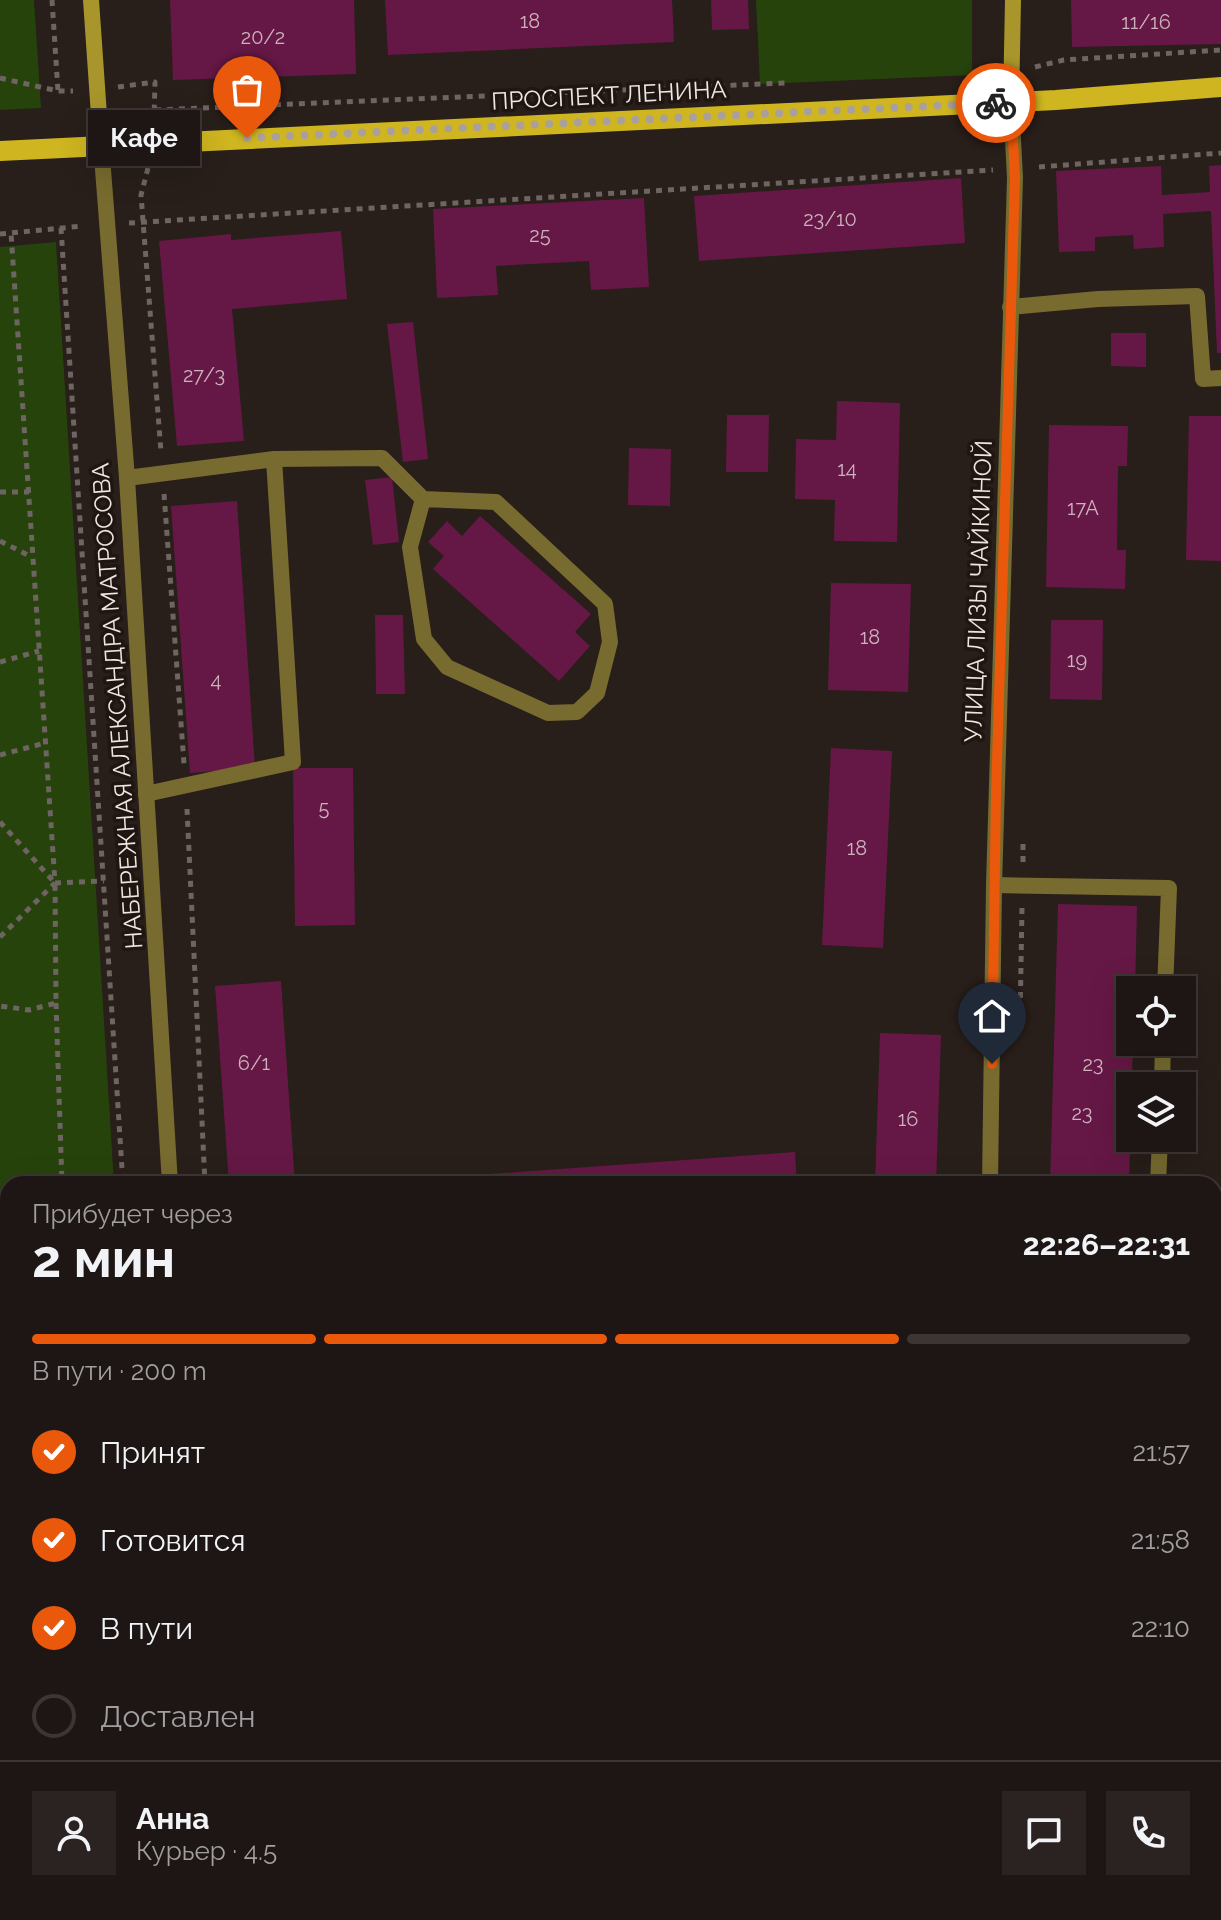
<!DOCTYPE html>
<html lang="ru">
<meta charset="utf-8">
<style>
:root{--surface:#1e1614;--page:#2b2322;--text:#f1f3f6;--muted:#a19fa0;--line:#3c3534;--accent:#ea580c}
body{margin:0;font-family:Raleway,sans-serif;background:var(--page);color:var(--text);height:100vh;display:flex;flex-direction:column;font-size:30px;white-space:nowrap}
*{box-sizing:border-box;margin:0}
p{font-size:26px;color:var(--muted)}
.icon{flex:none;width:44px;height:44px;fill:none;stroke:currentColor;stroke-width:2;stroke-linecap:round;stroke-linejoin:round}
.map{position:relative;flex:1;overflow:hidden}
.sheet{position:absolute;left:0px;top:1176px;width:1222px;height:744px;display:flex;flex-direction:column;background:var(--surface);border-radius:24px 24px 0 0;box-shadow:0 8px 32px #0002,0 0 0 2px var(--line)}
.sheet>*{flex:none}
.fabs{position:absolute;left:1116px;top:976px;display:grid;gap:16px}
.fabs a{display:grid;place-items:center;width:80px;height:80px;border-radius:0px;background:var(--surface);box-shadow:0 8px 32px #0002,0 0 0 2px var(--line);font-size:40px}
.pin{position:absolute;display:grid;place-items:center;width:68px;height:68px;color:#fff;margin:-82px -34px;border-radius:50% 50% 50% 0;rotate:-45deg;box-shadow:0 0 8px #0007}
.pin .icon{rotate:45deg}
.courier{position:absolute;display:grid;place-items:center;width:80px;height:80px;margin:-40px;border:6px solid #ea580c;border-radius:50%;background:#fff;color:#222;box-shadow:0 2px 10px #0007}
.bubble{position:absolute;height:56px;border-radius:0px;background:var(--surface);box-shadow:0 8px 32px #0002,0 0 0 2px var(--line);font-size:26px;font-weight:700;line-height:56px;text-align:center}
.summary em{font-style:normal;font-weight:700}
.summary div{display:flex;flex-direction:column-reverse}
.summary{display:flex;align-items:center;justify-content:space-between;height:136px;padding:0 32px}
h1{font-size:52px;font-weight:700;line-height:60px}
.bar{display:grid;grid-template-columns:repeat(4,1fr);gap:12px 8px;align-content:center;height:96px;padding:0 32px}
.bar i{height:10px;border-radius:6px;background:var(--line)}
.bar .current{background:var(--accent)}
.bar p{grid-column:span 4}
.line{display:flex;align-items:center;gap:20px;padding:0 32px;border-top:2px solid var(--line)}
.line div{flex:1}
.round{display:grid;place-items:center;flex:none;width:84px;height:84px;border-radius:0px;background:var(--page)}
ol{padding:0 32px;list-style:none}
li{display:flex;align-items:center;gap:24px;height:88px}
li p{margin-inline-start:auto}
li .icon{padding:8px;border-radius:50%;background:var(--accent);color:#fff;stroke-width:4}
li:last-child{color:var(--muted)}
li i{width:44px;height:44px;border:4px solid var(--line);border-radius:50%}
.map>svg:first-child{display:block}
</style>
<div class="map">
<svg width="1221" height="1920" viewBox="0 0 1221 1920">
<rect width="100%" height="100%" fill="#281e1a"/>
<path fill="#27430c" d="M0 0H34L41 108 0 110Z
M756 0H972V75L760 84Z
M56 242 114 1184H8V1912H145L146 1920H0V247Z"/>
<path fill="#651845" d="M170 0H354L356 74 173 80Z
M385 0H672L674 42 388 55Z
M711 0H748L749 29 712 30Z
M1071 0H1221V44L1072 47Z
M1221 165V353H1217L1211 211 1163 214 1164 247 1134 249 1133 235 1095 237V251L1059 252 1056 171 1161 166 1162 195 1210 192 1209 166Z
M961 178 965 243 699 261 694 196Z
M644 198 649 287 591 290 589 261 496 266 498 295 437 298 433 209Z
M341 231 347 299 232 309 244 441 177 446 159 241 231 234V240Z
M413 322 428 459 403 462 387 324Z
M1111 333H1146V367L1111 366Z
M837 401 900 403 897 542 834 541 835 500 795 499 796 439 836 440Z
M727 415H769L768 472H726Z
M1189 416H1221V561L1186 560Z
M1049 425 1128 426 1127 466H1118L1117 550H1126L1125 589 1046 587Z
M629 448 671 449 670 506 628 505Z
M392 477 399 542 373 545 365 480Z
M237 501 255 768 190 773 171 506Z
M480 516 591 614 575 632 590 646 559 681 433 569 444 556 428 542 447 521 462 536Z
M831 583 911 584 908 692 828 690Z
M375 615H403L405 694H376Z
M1051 620H1103L1102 700 1050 699Z
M831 748 892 751 883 948 822 945Z
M293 768H353L355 925 295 926Z
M1058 904 1137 906 1135 990H1130V1042H1133L1129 1184H1050Z
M281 981 295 1184H229L215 986Z
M880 1033 941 1035 936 1184H875Z
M795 1152 797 1184H379V1182Z
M1214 1227 1221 1228V1358L1214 1357Z
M1214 1458H1221V1538H1214Z
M1214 1626H1221V1687H1214Z
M1214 1763H1221V1866H1214Z
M278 1912H363V1916L278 1920Z
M384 1912H438V1920H384Z
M544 1912H825V1916L544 1919Z
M843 1912H916V1920H843Z
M1026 1912H1097V1920H1025Z"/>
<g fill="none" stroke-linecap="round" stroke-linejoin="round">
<path stroke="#6e6461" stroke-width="5" stroke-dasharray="6 6" stroke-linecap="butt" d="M52 0 58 91
M1035 67 1064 60 1221 50
M0 78 58 91H73
M118 87 155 82 154 119
M155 110 786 83
M1039 167 1221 153
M148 168 141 195 161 452
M129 223 993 170
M61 228 123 1184
M0 234 83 226
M0 492H29
M164 494 184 764
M0 541 32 557
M0 662 39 651
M0 755 45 743
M187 809 205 1184
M0 822 55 883 56 1003 29 1010 0 1006
M1023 862V840
M55 883 104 881
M0 937 55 883 11 233
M56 1003 62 1184
M1020 1022 1022 908
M0 1196 8 1195
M0 1285 8 1284
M0 1418 8 1416
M152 1912V1920
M950 1920V1912"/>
<path stroke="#776b2f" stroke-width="16" d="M1010 307 1098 299 1197 296 1203 379 1221 378
M127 478 274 459 382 458 423 499 496 502 605 604 610 642 597 693 577 712 548 713 447 667 424 639 410 547 423 499
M146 794 293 762 274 459
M994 885 1169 888 1165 990
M1162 1086 1163 1042
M1158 1184 1160 1138
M535 1912 536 1920
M834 1920 835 1912"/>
<path stroke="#776b2f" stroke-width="16" d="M101 144 127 478 170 1184
M990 1184 994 885 1015 178 1011 102
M1214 1561H1221
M0 1637 8 1636
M979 1920V1912"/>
<path stroke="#a8952c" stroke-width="16" d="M91 0 101 144
M1011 102 1013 0"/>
<path stroke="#cfb520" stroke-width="20" d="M0 151 1056 100 1221 87"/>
</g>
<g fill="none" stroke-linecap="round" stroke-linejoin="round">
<path stroke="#a9a09d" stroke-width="8" stroke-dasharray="0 14.4" d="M247 138 996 103"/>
<path stroke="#ea580c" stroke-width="10" d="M992 1064 996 794 1015 178 1011 102 996 103"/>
</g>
<g text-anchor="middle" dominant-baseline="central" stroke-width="7" stroke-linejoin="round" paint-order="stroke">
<g font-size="20" fill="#ccb2bc">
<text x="530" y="21">18</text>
<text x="1146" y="22">11/16</text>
<text x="263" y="37">20/2</text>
<text x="830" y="219">23/10</text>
<text x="540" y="235">25</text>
<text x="204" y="375">27/3</text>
<text x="847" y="469">14</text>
<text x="1083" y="508">17А</text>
<text x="870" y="637">18</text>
<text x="1077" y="660">19</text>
<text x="216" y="680">4</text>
<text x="324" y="808">5</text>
<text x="857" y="848">18</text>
<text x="254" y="1063">6/1</text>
<text x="1093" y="1064">23</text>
<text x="1082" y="1113">23</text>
<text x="908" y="1119">16</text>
</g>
<g font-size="24" fill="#eee6e3" stroke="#1f1511">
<text transform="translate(609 95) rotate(-3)">ПРОСПЕКТ ЛЕНИНА</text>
<text transform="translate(978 591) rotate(-88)">УЛИЦА ЛИЗЫ ЧАЙКИНОЙ</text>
<text transform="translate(117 706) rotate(-94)">НАБЕРЕЖНАЯ АЛЕКСАНДРА МАТРОСОВА</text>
</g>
</g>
</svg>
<div class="fabs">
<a><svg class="icon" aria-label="locate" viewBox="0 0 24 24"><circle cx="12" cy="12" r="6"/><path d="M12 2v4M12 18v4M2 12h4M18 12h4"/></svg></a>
<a><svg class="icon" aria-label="layers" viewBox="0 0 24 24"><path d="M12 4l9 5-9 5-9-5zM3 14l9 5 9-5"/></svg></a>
</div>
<div class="pin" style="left:247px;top:138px;background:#ea580c"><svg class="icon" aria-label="bag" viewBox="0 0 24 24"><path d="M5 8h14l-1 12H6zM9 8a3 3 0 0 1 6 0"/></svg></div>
<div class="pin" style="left:992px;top:1064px;background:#1f2937"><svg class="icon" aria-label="home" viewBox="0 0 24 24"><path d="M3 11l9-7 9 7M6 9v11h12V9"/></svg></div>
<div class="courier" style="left:996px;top:103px"><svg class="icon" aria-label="bike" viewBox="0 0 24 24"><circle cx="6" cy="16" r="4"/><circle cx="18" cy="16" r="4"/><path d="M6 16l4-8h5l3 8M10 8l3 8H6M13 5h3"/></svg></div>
<div class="bubble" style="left:88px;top:110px;width:112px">Кафе</div>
<section class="sheet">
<div class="summary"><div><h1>2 мин</h1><p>Прибудет через</p></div><em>22:26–22:31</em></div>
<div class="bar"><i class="current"></i><i class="current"></i><i class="current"></i><i></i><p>В пути · 200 m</p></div>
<ol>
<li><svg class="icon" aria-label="check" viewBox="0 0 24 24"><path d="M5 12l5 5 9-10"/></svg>Принят<p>21:57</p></li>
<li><svg class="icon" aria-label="check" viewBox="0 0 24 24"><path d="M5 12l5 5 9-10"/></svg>Готовится<p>21:58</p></li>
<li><svg class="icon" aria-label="check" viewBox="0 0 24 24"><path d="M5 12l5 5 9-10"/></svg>В пути<p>22:10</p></li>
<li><i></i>Доставлен</li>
</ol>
<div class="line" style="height:144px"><a class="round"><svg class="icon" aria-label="person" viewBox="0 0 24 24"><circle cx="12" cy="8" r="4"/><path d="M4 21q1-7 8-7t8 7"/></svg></a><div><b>Анна</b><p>Курьер · 4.5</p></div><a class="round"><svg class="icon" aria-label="chat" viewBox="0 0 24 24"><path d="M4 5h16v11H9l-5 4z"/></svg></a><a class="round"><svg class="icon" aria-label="phone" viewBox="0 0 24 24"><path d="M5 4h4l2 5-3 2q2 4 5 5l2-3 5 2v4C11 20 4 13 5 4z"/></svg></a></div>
</section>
</div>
